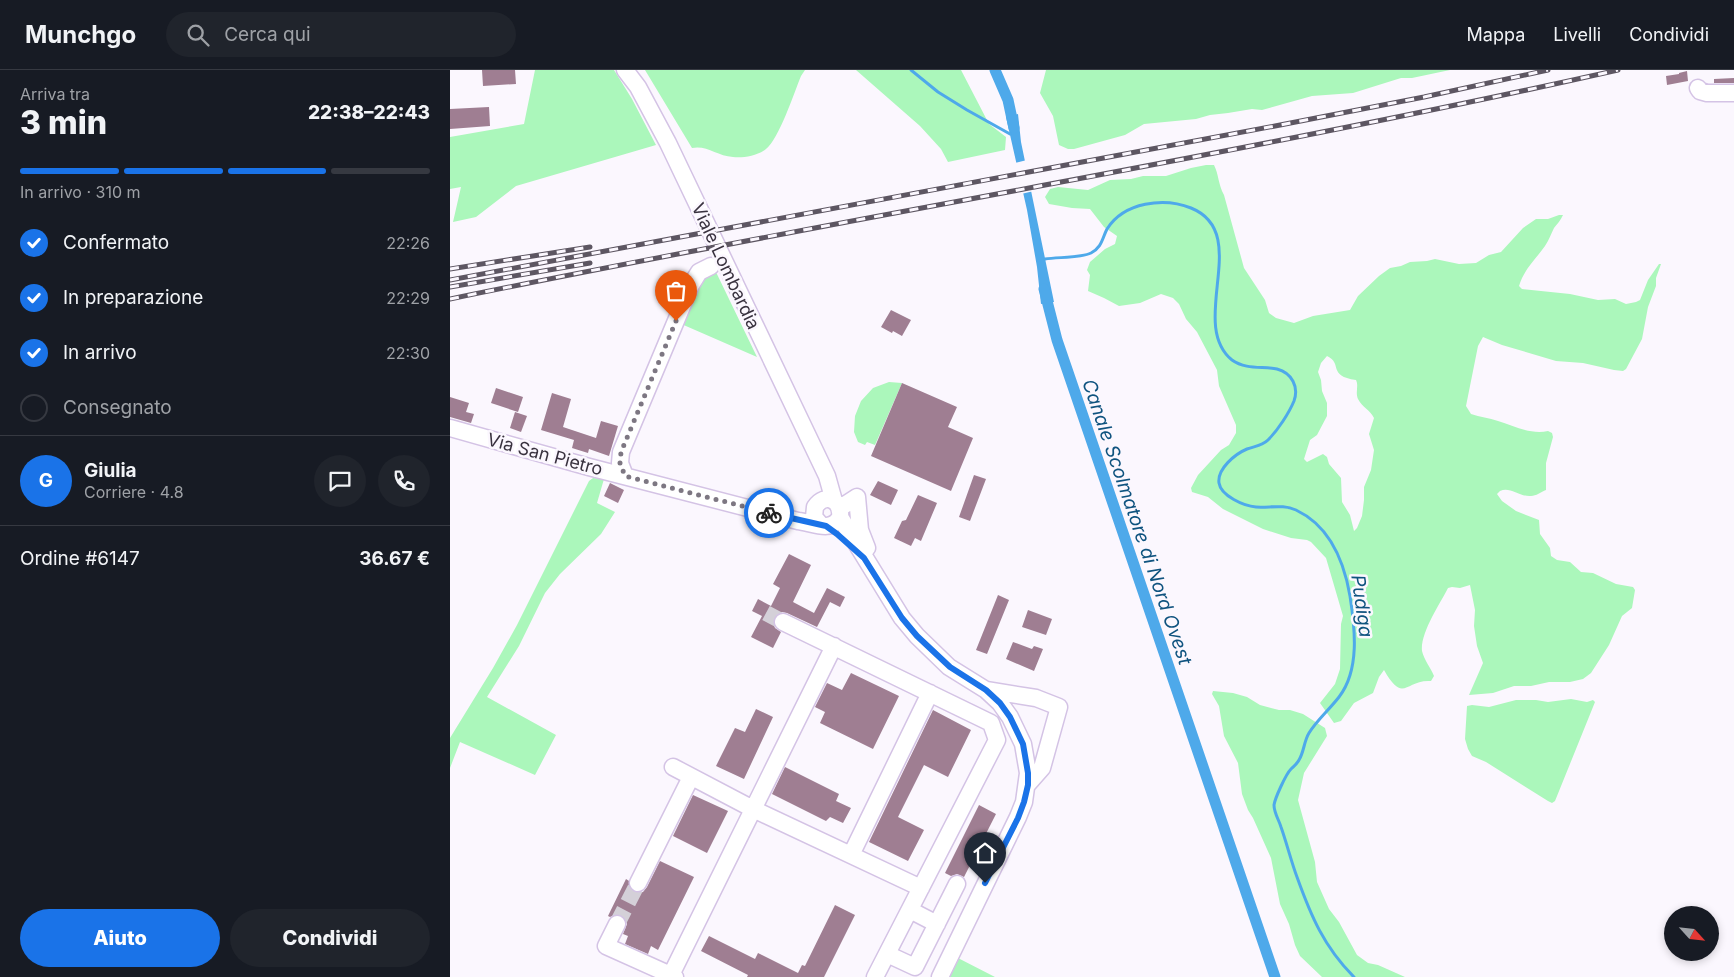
<!DOCTYPE html>
<html lang="it">
<meta charset="utf-8">
<style>
:root{--surface:#171b24;--page:#20242c;--text:#f1f3f6;--muted:#9ea1a6;--line:#363941;--accent:#1a73e8}
body{margin:0;font-family:Inter,sans-serif;background:var(--page);color:var(--text);height:100vh;display:flex;flex-direction:column;font-size:19px;white-space:nowrap}
*{box-sizing:border-box;margin:0}
p{font-size:16px;color:var(--muted)}
.icon{flex:none;width:28px;height:28px;fill:none;stroke:currentColor;stroke-width:2;stroke-linecap:round;stroke-linejoin:round}
.map{position:relative;flex:1;overflow:hidden}
.side{display:flex;flex-direction:column;background:var(--surface);width:450px}
.side>*{flex:none}
.needle{width:32px;rotate:117deg}
.buttons{position:absolute;left:1214px;top:836px;display:grid;gap:10px}
.buttons a{display:grid;place-items:center;width:55px;height:55px;border-radius:50%;background:var(--surface);box-shadow:0 2px 8px #0003;font-size:25px}
.pin{position:absolute;display:grid;place-items:center;width:42px;height:42px;color:#fff;margin:-51px -21px;border-radius:50% 50% 50% 0;rotate:-45deg;box-shadow:0 0 5px #0007}
.pin .icon{rotate:45deg}
.courier{position:absolute;display:grid;place-items:center;width:50px;height:50px;margin:-25px;border:4px solid #1a73e8;border-radius:50%;background:#fff;color:#222;box-shadow:0 1px 6px #0007}
.overview em{font-style:normal;font-weight:800}
.overview div{display:flex;flex-direction:column-reverse}
.overview{display:flex;align-items:center;justify-content:space-between;height:85px;padding:0 20px}
h1{font-size:32px;font-weight:800;line-height:38px}
.bar{display:grid;grid-template-columns:repeat(4,1fr);gap:8px 5px;align-content:center;height:60px;padding:0 20px}
.bar i{height:6px;border-radius:4px;background:var(--line)}
.bar .on{background:var(--accent)}
.bar p{grid-column:span 4}
.line{display:flex;align-items:center;gap:12px;padding:0 20px;border-top:1px solid var(--line)}
.line div{flex:1}
.round{display:grid;place-items:center;flex:none;width:52px;height:52px;border-radius:26px;background:var(--page)}
ol{padding:0 20px;list-style:none}
li{display:flex;align-items:center;gap:15px;height:55px}
li p{margin-inline-start:auto}
li .icon{padding:5px;border-radius:50%;background:var(--accent);color:#fff;stroke-width:4}
li:last-child{color:var(--muted)}
li i{width:28px;height:28px;border:2px solid var(--line);border-radius:50%}
.action{display:flex;gap:10px;margin-top:auto;padding:10px 20px}
.action a{flex:1;height:58px;border-radius:30px;background:var(--accent);color:#fff;font-size:20px;font-weight:800;line-height:58px;text-align:center}
.action a+a{background:var(--page);color:var(--text)}
header{display:flex;align-items:center;gap:30px;box-sizing:border-box;height:70px;padding:0 25px;background:var(--surface);border-bottom:1px solid var(--line)}
header strong{font-size:24px}
nav{display:flex;gap:28px;margin-inline-start:auto;font-size:18px}
.search{width:350px;height:45px;background:var(--page);display:flex;align-items:center;gap:12px;box-sizing:border-box;padding:0 18px;border-radius:28px;color:var(--muted);font-size:19px}
main{display:flex;flex:1;min-height:0}
.map>svg:first-child{display:block}
</style>
<header>
<strong>Munchgo</strong>
<div class="search"><svg class="icon" aria-label="search" viewBox="0 0 24 24"><circle cx="10" cy="10" r="6"/><path d="M15 15l6 6"/></svg>Cerca qui</div>
<nav><a>Mappa</a><a>Livelli</a><a>Condividi</a></nav>
</header>
<main>
<section class="side">
<div class="overview"><div><h1>3 min</h1><p>Arriva tra</p></div><em>22:38–22:43</em></div>
<div class="bar"><i class="on"></i><i class="on"></i><i class="on"></i><i></i><p>In arrivo · 310 m</p></div>
<ol>
<li><svg class="icon" aria-label="check" viewBox="0 0 24 24"><path d="M5 12l5 5 9-10"/></svg>Confermato<p>22:26</p></li>
<li><svg class="icon" aria-label="check" viewBox="0 0 24 24"><path d="M5 12l5 5 9-10"/></svg>In preparazione<p>22:29</p></li>
<li><svg class="icon" aria-label="check" viewBox="0 0 24 24"><path d="M5 12l5 5 9-10"/></svg>In arrivo<p>22:30</p></li>
<li><i></i>Consegnato</li>
</ol>
<div class="line" style="height:90px"><b class="round" style="background:var(--accent);color:#fff">G</b><div><b>Giulia</b><p>Corriere · 4.8</p></div><a class="round"><svg class="icon" aria-label="chat" viewBox="0 0 24 24"><path d="M4 5h16v11H9l-5 4z"/></svg></a><a class="round"><svg class="icon" aria-label="phone" viewBox="0 0 24 24"><path d="M5 4h4l2 5-3 2q2 4 5 5l2-3 5 2v4C11 20 4 13 5 4z"/></svg></a></div>
<div class="line" style="height:65px"><div>Ordine #6147</div><b>36.67 €</b></div>
<div class="action"><a>Aiuto</a><a>Condividi</a></div>
</section>
<div class="map">
<svg width="1284" height="907" viewBox="0 0 1284 907">
<rect width="100%" height="100%" fill="#fbf7fe"/>
<path fill="#abf7bb" fill-rule="evenodd" d="M85 0H164L182 29 206 75 66 116 26 147 3 152 11 117 0 119V67L74 54Z
M195 0H355L351 6C344 23 329 69 316 79 307 86 293 88 283 87 267 86 257 75 242 78Z
M406 0H511L539 54 556 67 555 80 498 92 491 79 470 56Z
M596 0H1000L962 8H951L903 23 862 26 812 40 802 39 778 43 760 45 746 49 694 54 675 65 624 79H618L609 75 603 46 590 23Z
M756 95H764C769 105 768 114 774 125L794 198 815 230 819 243 826 248 844 253 863 246 900 240 908 226 929 206 940 198 951 196 960 192 977 191 985 189 1009 194 1026 193 1039 185 1051 182 1073 158 1086 149H1098L1109 145H1113C1111 150 1107 154 1104 158 1101 164 1099 170 1095 176 1086 189 1074 199 1069 216L1072 219 1120 224 1148 230 1165 229 1176 234 1186 232 1190 230 1198 210 1209 194H1211L1206 208V216L1198 237 1192 269 1176 299 1173 301 1164 300 1133 293 1106 291 1052 275 1033 267 1028 276 1016 336 1021 344C1030 347 1039 348 1048 351 1064 356 1081 365 1098 361L1102 363 1103 367 1096 393V420C1091 422 1086 426 1081 426 1069 427 1060 416 1050 421L1047 424 1052 431 1066 441 1089 450 1090 464 1100 478 1101 486 1107 490 1120 492 1131 502 1143 503 1166 514 1183 517 1185 520 1182 538 1172 546 1159 575 1141 603 1133 609 1120 612H1099L1081 616H1064L1043 623 1019 625 1033 593 1027 576 1024 556 1025 540 1020 515 1010 518 1002 517 998 518C990 534 970 563 972 581 974 590 981 598 984 606L981 611C955 609 954 635 934 600L929 607 923 623 904 633 891 651 884 653 870 633 885 614 890 599 891 554 893 546 876 488 861 472 857 470 841 468 813 459 773 439 758 427 742 422 741 418 748 405 771 380 779 375 786 363V355L769 316 767 300 747 262 736 249 729 234 723 228 711 224 690 233 669 236 654 228 638 221 640 205 637 200 640 192 655 179 665 174 667 166 654 157 640 139 622 138 599 134 595 127 600 119 608 117 638 120 660 110 681 109 693 106H716L741 98ZM877 286C893 293 877 306 906 310 909 316 905 322 908 329 912 337 920 340 924 348L919 364 924 380 921 400 914 417V430L912 446 907 458 904 461 900 445 892 432 891 408 879 394 877 387 873 384 857 392 854 389 860 370 867 365 877 346V333L872 321 871 310 868 302 871 293Z
M265 200 307 287 229 253 247 214Z
M439 312 452 313 425 375 417 372 415 375 408 372 404 362 405 346 411 331 423 318Z
M143 408 154 409 147 433 165 442 151 464 110 504 95 523 69 576 37 627 106 665 85 705 10 672 0 698V668L43 598 67 555 139 411Z
M763 621 783 623 797 627 810 635 829 640H840L853 644 875 658 877 666 854 703 848 730 865 792 867 812 879 839 889 852 907 885 918 893 928 895 955 907H872L850 886 845 875 839 854 830 834 821 788 803 748 798 740 792 724 788 693 774 666 769 636 762 624Z
M1121 629 1137 632 1143 630 1145 632 1105 731 1102 733 1098 731 1036 692 1022 686 1018 679 1015 669 1017 636 1022 635 1039 637 1066 630H1086L1098 632Z
M506 887 545 907H495Z"/>
<path fill="#4ea9ea" d="M568 44 571 72 604 232 591 234 587 197 577 140 556 47Z"/>
<path fill="#fbf7fe" d="M577 90 584 121 571 124 565 93Z"/>
<g fill="none" stroke-linecap="round" stroke-linejoin="round">
<path stroke="#4ea9ea" stroke-width="3" d="M461 0 488 22 517 40 560 64
M595 189C608 187 631 188 641 183 652 177 652 169 657 159 674 132 714 127 741 138 803 163 737 253 782 290 796 300 813 296 827 299 842 303 849 317 844 331 839 343 828 360 818 370 812 376 805 376 797 379 785 384 767 399 769 413 771 426 794 436 806 437 820 438 833 434 846 440 880 456 894 491 900 526 905 558 910 600 889 627 879 640 867 650 859 663 854 671 854 682 849 690 847 694 844 696 841 699 836 704 825 728 824 735 824 743 829 750 831 757 837 774 841 791 847 807 861 846 874 877 904 907"/>
<path stroke="#4ea9ea" stroke-width="11" d="M545 0 558 30 564 58
M594 219 607 270 825 907"/>
</g>
<path fill="#9f7e92" d="M32 0H65L66 14 33 16Z
M1237 1 1238 11 1217 15 1216 6 1229 4V3Z
M1284 8V13H1264V9Z
M39 37 40 56 0 59V39Z
M441 240 461 250 452 266 443 261 442 263 431 257Z
M452 313 507 337 498 357 523 368 501 421 421 386Z
M46 318 73 327 68 342 41 333Z
M102 323 121 329 113 357 146 368 151 351 168 356 159 386 139 379 138 383 122 378 124 370 91 360Z
M0 327 19 333 16 342 24 344 21 353 0 347Z
M65 342 77 346 71 362 60 358Z
M524 405 536 409 520 451 509 447Z
M428 411 448 420 441 435 420 425Z
M160 413 174 420 168 433 154 426Z
M468 425 487 433 471 471 465 468 461 476 444 468 452 451 456 450Z
M339 484 361 495 343 532 364 543 377 518 395 527 390 537 380 532 367 557 337 543 332 542 327 544 324 548 323 553 325 558 331 562 323 578 301 567 312 546 302 541 308 529 321 536 330 518 323 514Z
M548 525 559 530 537 584 526 580Z
M578 540 602 549 596 565 572 557Z
M563 572 582 579 584 576 593 579 584 601 556 589Z
M401 603 449 626 423 679 370 653 375 642 365 637 377 613 392 620Z
M306 639 323 647 294 709 266 696 285 658 295 662Z
M483 640 521 660 498 707 474 695 448 747 474 760 458 791 419 772Z
M335 697 389 724 386 731 401 738 393 753 380 747 376 751 322 724Z
M243 725 278 741 257 783 223 766Z
M529 735 546 744 514 807 507 804 501 806 495 803Z
M210 791 244 807 208 880 201 876 198 884 175 874 178 866 173 864 177 854 175 848 167 844 160 847 158 846 176 809 179 811V818L183 822 188 823 193 822 197 817Z
M385 835 405 845 374 907H297L298 905 251 881 259 866 305 889 308 883 348 903 352 895 355 896Z"/>
<g fill="none" stroke-linecap="round" stroke-linejoin="round">
<path stroke="#d4d0d8" stroke-width="16" stroke-dasharray="16 8" stroke-linecap="butt" d="M316 543 333 552
M167 854 188 813"/>
<defs>
<path id="minor" d="M175 0 188 17 218 73 377 406 384 431
M1248 18 1250 21 1257 23H1284
M0 358 139 397 348 451C363 453 382 463 390 447 392 430 375 422 365 437L364 447 371 455
M175 406 170 393 171 382 241 215 249 202 261 196
M390 438 407 427 410 460 417 478
M390 447 452 548 467 566 499 597 536 620 550 633 560 647 573 674 578 703 574 732 568 747 490 907
M333 552 541 653 547 670 425 907
M536 620 586 628 609 637 592 698 577 715
M223 697 303 739 471 818
M401 785 480 623
M188 813 241 707
M460 840 487 854
M167 854 156 876 225 907
M437 884 465 897 507 814
M220 907 384 576"/>
</defs>
<use href="#minor" stroke="#d4c3e5" stroke-width="19"/>
<use href="#minor" stroke="#fff" stroke-width="16"/>
<defs>
<path id="rail" d="M0 199 140 177
M0 210 825 56 974 27 1098 0
M0 217 140 193
M0 229C388 149 780 87 1168 0"/>
</defs>
<use href="#rail" stroke="#5d5662" stroke-width="5"/>
<use href="#rail" stroke="#fbf7fe" stroke-width="3" stroke-dasharray="9" stroke-linecap="butt"/>
</g>
<g fill="none" stroke-linecap="round" stroke-linejoin="round">
<path stroke="#7d7782" stroke-width="5" stroke-dasharray="0 9" d="M226 251 171 382 170 393 175 406 319 443"/>
<path stroke="#1a73e8" stroke-width="6" d="M319 443 376 456 387 464 414 488 452 548 467 566 500 597 536 620 550 633 560 647 573 674 578 703V715L574 732 568 748 535 813"/>
</g>
<g text-anchor="middle" dominant-baseline="central" stroke-width="5" stroke-linejoin="round" paint-order="stroke">
<g font-size="18" fill="#39323f" stroke="#fbf7fe">
<text transform="translate(276 196) rotate(65)">Viale Lombardia</text>
<text transform="translate(95 384) rotate(15)">Via San Pietro</text>
</g>
<g font-size="19" font-style="italic" fill="#0f537f" stroke="#fbf7fe">
<text transform="translate(687 452) rotate(71)">Canale Scolmatore di Nord Ovest</text>
<text transform="translate(912 536) rotate(82)">Pudiga</text>
</g>
</g>
</svg>
<div class="buttons">
<a><svg class="needle" viewBox="-14 -14 28 28"><path d="M0-13l5 13h-10z" fill="#e53935"/><path d="M0 13l5-13h-10z" fill="#9ea1a6"/></svg></a>
</div>
<div class="pin" style="left:226px;top:251px;background:#ea580c"><svg class="icon" aria-label="bag" viewBox="0 0 24 24"><path d="M5 8h14l-1 12H6zM9 8a3 3 0 0 1 6 0"/></svg></div>
<div class="pin" style="left:535px;top:813px;background:#1f2937"><svg class="icon" aria-label="home" viewBox="0 0 24 24"><path d="M3 11l9-7 9 7M6 9v11h12V9"/></svg></div>
<div class="courier" style="left:319px;top:443px"><svg class="icon" aria-label="bike" viewBox="0 0 24 24"><circle cx="6" cy="16" r="4"/><circle cx="18" cy="16" r="4"/><path d="M6 16l4-8h5l3 8M10 8l3 8H6M13 5h3"/></svg></div>
</div>
</main>
